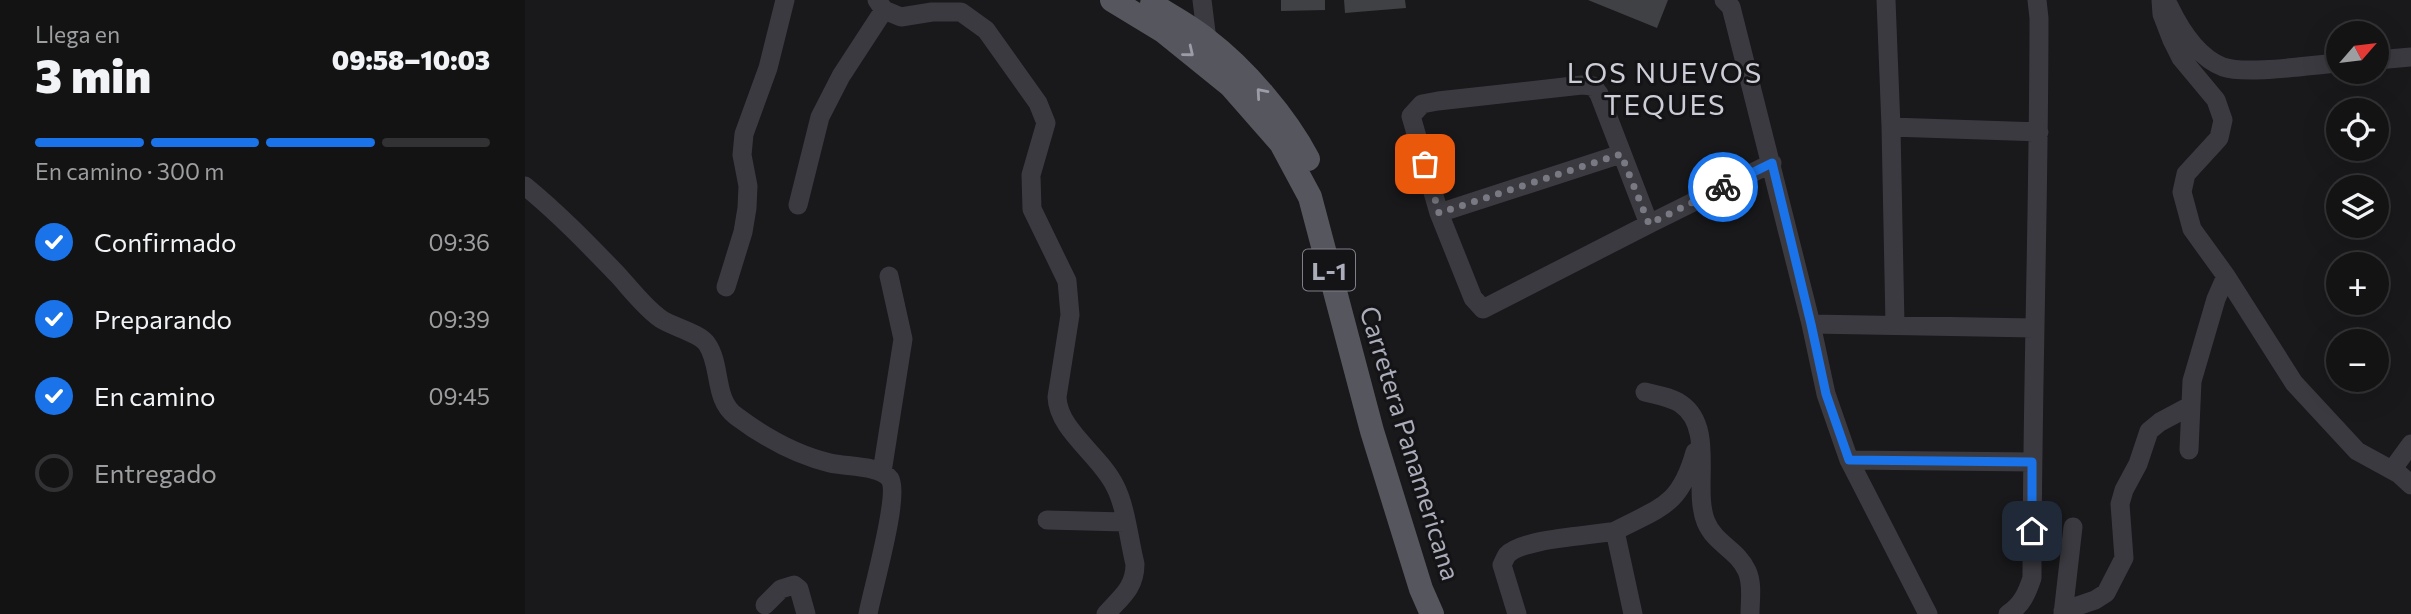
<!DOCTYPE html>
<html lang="es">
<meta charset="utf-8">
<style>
:root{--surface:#131314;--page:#202022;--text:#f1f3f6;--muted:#9d9ea0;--line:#323234;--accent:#1a73e8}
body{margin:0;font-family:Commissioner,sans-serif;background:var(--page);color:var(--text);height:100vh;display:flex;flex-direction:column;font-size:26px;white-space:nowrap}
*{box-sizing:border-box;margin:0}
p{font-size:23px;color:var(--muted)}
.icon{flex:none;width:38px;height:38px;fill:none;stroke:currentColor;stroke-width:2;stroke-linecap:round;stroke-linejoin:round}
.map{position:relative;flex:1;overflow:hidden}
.panel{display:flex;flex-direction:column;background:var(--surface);width:525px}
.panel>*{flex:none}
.needle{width:46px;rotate:62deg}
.controls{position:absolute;left:1801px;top:21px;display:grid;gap:14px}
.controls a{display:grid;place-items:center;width:63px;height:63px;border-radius:50%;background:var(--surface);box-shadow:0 7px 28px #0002,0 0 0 2px var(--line);font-size:35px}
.pin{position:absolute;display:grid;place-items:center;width:60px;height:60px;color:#fff;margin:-30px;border-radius:14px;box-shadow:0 4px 10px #0006}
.courier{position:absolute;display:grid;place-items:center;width:70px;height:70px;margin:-35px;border:5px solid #1a73e8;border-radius:50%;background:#fff;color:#222;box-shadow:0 2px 9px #0007}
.overview em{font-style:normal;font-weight:800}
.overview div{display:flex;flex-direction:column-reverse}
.overview{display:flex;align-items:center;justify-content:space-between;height:119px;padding:0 35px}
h1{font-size:46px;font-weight:800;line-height:52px}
.bar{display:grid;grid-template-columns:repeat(4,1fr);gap:10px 7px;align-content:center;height:84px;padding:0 35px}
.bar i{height:9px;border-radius:5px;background:var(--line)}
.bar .on{background:var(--accent)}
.bar p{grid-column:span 4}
ol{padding:0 35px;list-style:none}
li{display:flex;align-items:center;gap:21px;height:77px}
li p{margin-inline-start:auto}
li .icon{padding:7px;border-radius:50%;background:var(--accent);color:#fff;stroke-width:4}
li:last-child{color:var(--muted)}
li i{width:38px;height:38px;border:4px solid var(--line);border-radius:50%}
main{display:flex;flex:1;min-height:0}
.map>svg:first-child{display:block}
</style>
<main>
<section class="panel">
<div class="overview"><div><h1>3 min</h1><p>Llega en</p></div><em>09:58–10:03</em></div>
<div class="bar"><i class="on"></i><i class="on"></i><i class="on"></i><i></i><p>En camino · 300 m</p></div>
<ol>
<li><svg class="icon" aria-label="check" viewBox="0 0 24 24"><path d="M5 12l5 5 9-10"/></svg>Confirmado<p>09:36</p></li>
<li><svg class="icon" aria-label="check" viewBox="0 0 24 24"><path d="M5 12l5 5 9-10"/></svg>Preparando<p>09:39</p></li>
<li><svg class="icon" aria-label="check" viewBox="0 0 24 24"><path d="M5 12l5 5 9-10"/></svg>En camino<p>09:45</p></li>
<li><i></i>Entregado</li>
</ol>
</section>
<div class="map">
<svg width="1886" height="614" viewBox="0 0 1886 614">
<rect width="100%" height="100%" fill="#19191b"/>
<path fill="#404145" d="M756 0H800V10L756 11Z
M819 0H880L881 8 820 13Z
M1063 0H1143L1132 28Z"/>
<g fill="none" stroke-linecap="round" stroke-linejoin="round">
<path stroke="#3a3a40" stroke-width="19" d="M352 0 359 10 376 17 407 12H436L461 30 513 103 521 123 506 175 507 209 542 281 545 315 532 397C533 430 575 455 590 486 601 507 604 540 610 564 610 588 596 597 581 614
M677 0 682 40
M1199 0 1206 7 1286 324 1301 394 1324 460 1403 614
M1361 0 1366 127 1370 325
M1636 0 1637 14 1647 40 1656 58 1691 100 1698 120 1694 138 1661 174 1657 192 1667 229 1701 276 1769 383 1832 451 1874 474 1886 485
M1644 6C1655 29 1672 57 1698 67 1721 75 1786 65 1813 63
M1852 60 1886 57
M1057 85 1068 86 1074 94 1124 224 958 309 948 298 914 213 886 116 897 104 913 101Z
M1366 127 1514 132
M0 186C33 213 62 243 92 274 105 288 120 308 136 319 148 327 175 333 182 344 197 366 188 399 211 416 239 437 271 455 305 463 321 467 355 465 365 479 375 496 347 591 343 614
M273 205 295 117 316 76 359 10
M914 213 1096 154
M1124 224 1247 163
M201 287 218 232 222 208 223 186 217 155 219 134 243 68 260 0
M1286 324 1510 328
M1120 392C1132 395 1146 397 1156 404 1191 428 1167 489 1181 522 1190 544 1213 550 1222 571 1228 584 1225 600 1225 614
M1664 450 1667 381 1691 299 1701 276
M1324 460 1507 462
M1867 470 1886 444
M357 472 378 339 364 276
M522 520 600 522
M240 605 256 589 269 585 274 589 281 614
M1538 611 1570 600 1581 593 1599 558 1595 504 1599 490 1613 464 1624 431 1635 422 1665 406
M992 614 977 565C978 563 981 556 982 555 998 538 1066 536 1090 531
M1108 614 1090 531C1136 507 1155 506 1170 452
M1483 614C1497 605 1502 593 1507 578 1507 391 1514 205 1514 18L1512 0
M1538 614 1548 527"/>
<path stroke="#56565f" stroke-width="24" d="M587 0 638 31 706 86 756 143 785 197 847 431 896 589 907 614
M627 4C645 16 665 26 682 40 719 68 761 117 783 159"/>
</g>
<defs><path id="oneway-chevron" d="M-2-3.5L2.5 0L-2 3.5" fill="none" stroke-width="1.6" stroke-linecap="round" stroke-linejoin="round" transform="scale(1.75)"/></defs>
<g stroke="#9a9ca8">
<use href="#oneway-chevron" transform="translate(664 52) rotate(39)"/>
<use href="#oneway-chevron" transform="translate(736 93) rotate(-131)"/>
</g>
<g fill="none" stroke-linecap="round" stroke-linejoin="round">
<path stroke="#787982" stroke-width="7" stroke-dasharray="0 12.6" d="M900 164 914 213 1096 154 1124 224 1198 187"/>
<path stroke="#1a73e8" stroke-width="9" d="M1198 187 1247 163 1286 324 1301 394 1324 460 1507 462V531"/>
</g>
<g text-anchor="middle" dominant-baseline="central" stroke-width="6" stroke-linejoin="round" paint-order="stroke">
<rect fill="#141416" stroke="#7e7f89" stroke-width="2" x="778" y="249.5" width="52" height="41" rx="5"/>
<g font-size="24" font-weight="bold" fill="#abadba">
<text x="804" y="270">L-1</text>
</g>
<g font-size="26" fill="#abadba" stroke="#141416">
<text transform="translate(886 443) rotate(73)">Carretera Panamericana</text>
</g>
<g font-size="28" letter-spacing="2" fill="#cccdd6" stroke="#141416">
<text x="1140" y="72">LOS NUEVOS<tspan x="1140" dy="32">TEQUES</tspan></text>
</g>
</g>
</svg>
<div class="controls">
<a><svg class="needle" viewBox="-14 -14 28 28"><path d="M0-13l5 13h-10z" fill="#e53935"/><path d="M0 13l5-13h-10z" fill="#9d9ea0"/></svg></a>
<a><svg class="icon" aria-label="locate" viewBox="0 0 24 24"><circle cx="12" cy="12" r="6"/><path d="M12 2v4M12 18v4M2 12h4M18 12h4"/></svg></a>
<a><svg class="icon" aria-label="layers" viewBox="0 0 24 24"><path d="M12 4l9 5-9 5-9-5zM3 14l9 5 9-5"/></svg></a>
<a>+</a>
<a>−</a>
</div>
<div class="pin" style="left:900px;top:164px;background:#ea580c"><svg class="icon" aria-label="bag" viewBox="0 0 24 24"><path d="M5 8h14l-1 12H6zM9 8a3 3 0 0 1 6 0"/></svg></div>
<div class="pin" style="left:1507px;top:531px;background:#1f2937"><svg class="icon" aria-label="home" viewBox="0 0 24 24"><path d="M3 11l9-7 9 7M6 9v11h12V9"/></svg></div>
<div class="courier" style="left:1198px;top:187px"><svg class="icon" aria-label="bike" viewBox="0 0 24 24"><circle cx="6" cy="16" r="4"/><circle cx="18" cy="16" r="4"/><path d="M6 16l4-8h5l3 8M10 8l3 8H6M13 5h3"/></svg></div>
</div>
</main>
